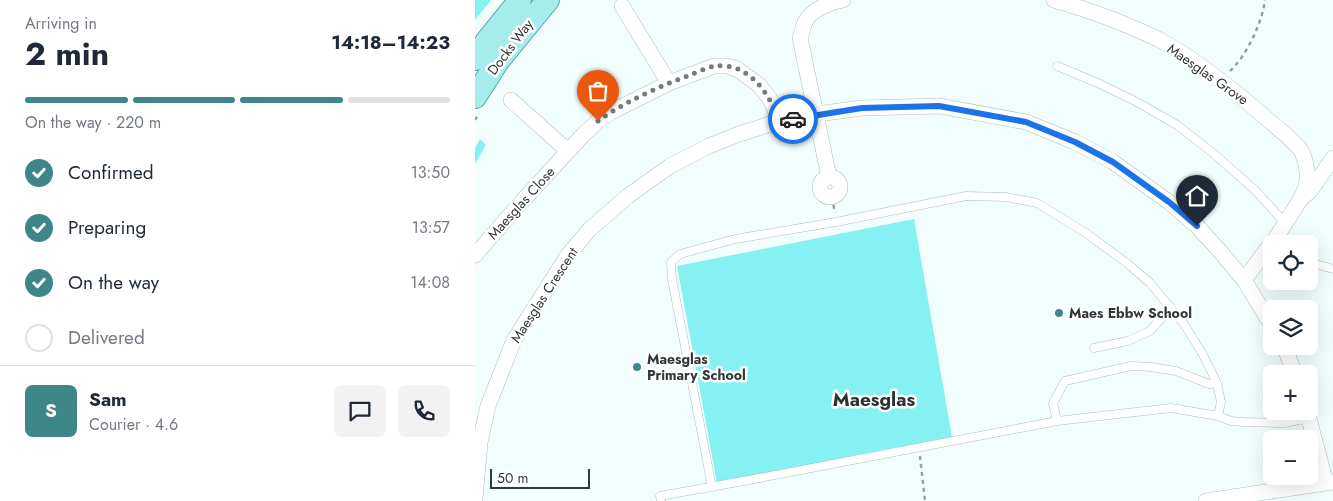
<!DOCTYPE html>
<meta charset="utf-8">
<style>
:root{--surface:#fff;--page:#f2f2f3;--text:#1f2937;--muted:#747a83;--line:#e0e1e3;--accent:#3e8687}
body{margin:0;font-family:Jost,sans-serif;background:var(--page);color:var(--text);height:100vh;display:flex;flex-direction:column;font-size:19px;white-space:nowrap}
*{box-sizing:border-box;margin:0}
p{font-size:16px;color:var(--muted)}
.icon{flex:none;width:28px;height:28px;fill:none;stroke:currentColor;stroke-width:2;stroke-linecap:round;stroke-linejoin:round}
.map{position:relative;flex:1;overflow:hidden}
.sheet{display:flex;flex-direction:column;background:var(--surface);width:475px}
.sheet>*{flex:none}
.tools{position:absolute;left:788px;top:235px;display:grid;gap:10px}
.tools a{display:grid;place-items:center;width:55px;height:55px;border-radius:8px;background:var(--surface);box-shadow:0 5px 20px #0002;font-size:25px}
.scale{position:absolute;left:15px;bottom:12px;width:100px;box-sizing:border-box;padding-left:5px;border:2px solid #323737;border-top:0;font-size:14px;line-height:18px;white-space:nowrap;color:#323737;-webkit-text-stroke:4px #fff;paint-order:stroke}
.pin{position:absolute;display:grid;place-items:center;width:42px;height:42px;color:#fff;margin:-51px -21px;border-radius:50% 50% 50% 0;rotate:-45deg;box-shadow:0 0 5px #0007}
.pin .icon{rotate:45deg}
.courier{position:absolute;display:grid;place-items:center;width:50px;height:50px;margin:-25px;border:4px solid #1a73e8;border-radius:50%;background:#fff;color:#222;box-shadow:0 1px 6px #0007}
.overview em{font-style:normal;font-weight:700}
.overview div{display:flex;flex-direction:column-reverse}
.overview{display:flex;align-items:center;justify-content:space-between;height:85px;padding:0 25px}
h1{font-size:32px;font-weight:700;line-height:38px}
.bar{display:grid;grid-template-columns:repeat(4,1fr);gap:8px 5px;align-content:center;height:60px;padding:0 25px}
.bar i{height:6px;border-radius:4px;background:var(--line)}
.bar .on{background:var(--accent)}
.bar p{grid-column:span 4}
.line{display:flex;align-items:center;gap:12px;padding:0 25px;border-top:1px solid var(--line)}
.line div{flex:1}
.round{display:grid;place-items:center;flex:none;width:52px;height:52px;border-radius:8px;background:var(--page)}
ol{padding:0 25px;list-style:none}
li{display:flex;align-items:center;gap:15px;height:55px}
li p{margin-inline-start:auto}
li .icon{padding:5px;border-radius:50%;background:var(--accent);color:#fff;stroke-width:4}
li:last-child{color:var(--muted)}
li i{width:28px;height:28px;border:2px solid var(--line);border-radius:50%}
main{display:flex;flex:1;min-height:0}
.map>svg:first-child{display:block}
</style>
<main>
<section class="sheet">
<div class="overview"><div><h1>2 min</h1><p>Arriving in</p></div><em>14:18–14:23</em></div>
<div class="bar"><i class="on"></i><i class="on"></i><i class="on"></i><i></i><p>On the way · 220 m</p></div>
<ol>
<li><svg class="icon" aria-label="check" viewBox="0 0 24 24"><path d="M5 12l5 5 9-10"/></svg>Confirmed<p>13:50</p></li>
<li><svg class="icon" aria-label="check" viewBox="0 0 24 24"><path d="M5 12l5 5 9-10"/></svg>Preparing<p>13:57</p></li>
<li><svg class="icon" aria-label="check" viewBox="0 0 24 24"><path d="M5 12l5 5 9-10"/></svg>On the way<p>14:08</p></li>
<li><i></i>Delivered</li>
</ol>
<div class="line" style="height:90px"><b class="round" style="background:var(--accent);color:#fff">S</b><div><b>Sam</b><p>Courier · 4.6</p></div><a class="round"><svg class="icon" aria-label="chat" viewBox="0 0 24 24"><path d="M4 5h16v11H9l-5 4z"/></svg></a><a class="round"><svg class="icon" aria-label="phone" viewBox="0 0 24 24"><path d="M5 4h4l2 5-3 2q2 4 5 5l2-3 5 2v4C11 20 4 13 5 4z"/></svg></a></div>
</section>
<div class="map">
<svg width="858" height="501" viewBox="0 0 858 501">
<rect width="100%" height="100%" fill="#f1fefd"/>
<path fill="#85f1f2" d="M0 0H16L0 20Z
M5 139 11 145 0 164V148Z
M439 219 478 443 242 483 202 266Z"/>
<g fill="none" stroke-linecap="round" stroke-linejoin="round">
<defs>
<path id="lane" d="M582 66 625 84 662 102 702 125 738 153 781 191 810 223
M834 262 858 269
M619 348 653 341 675 331 696 307
M582 421 578 403 590 381 656 366 676 367 701 371 734 384 742 383
M237 487 197 279 196 262 205 254 260 239 361 222 491 196 531 197 562 203 611 233 653 264 675 283 709 324 727 353 742 383 746 402 743 416
M186 501 185 496 274 480 582 421 696 408 743 416 756 421 768 422 809 423 834 418"/>
<path id="street" d="M579 0C614 10 650 23 683 39 719 58 760 91 791 118 800 126 818 140 825 149 831 158 834 176 831 186 830 191 827 196 825 200
M147 6 194 83
M36 100 93 151
M345 187a10 10 0 1 1 20 0a10 10 0 1 1-20 0Z
M354 177 325 38C327 33 328 27 330 22 337 9 354 3 368 0
M797 244 825 200 836 190 858 158
M0 255 51 197 108 135 123 121 136 112 194 83 239 66H252L262 69 284 85 295 99 305 121
M769 280 796 244
M809 346 820 374
M832 411 851 483
M0 499 5 442 13 406 39 340 93 255 115 229 153 196 195 166 234 146 264 134 305 121 342 114 387 108 465 106 551 122 600 142 638 162 694 202 722 226 743 249 769 280 796 324
M731 501 858 482"/>
<path id="primary" d="M0 59 11 42 45 0
M0 97 23 61 73 0"/>
</defs>
<use href="#lane" stroke="#b1bcbc" stroke-width="9"/>
<use href="#street" stroke="#b1bcbc" stroke-width="16"/>
<use href="#primary" stroke="#58a5a6" stroke-width="24"/>
<path stroke="#96a09f" stroke-width="2.5" stroke-dasharray="4 4" stroke-linecap="butt" d="M755 71C772 55 787 23 790 0
M0 120 4 113
M357 197 360 213
M445 456 450 501"/>
<use href="#lane" stroke="#fff" stroke-width="8"/>
<use href="#street" stroke="#fff" stroke-width="15"/>
<use href="#primary" stroke="#a7eced" stroke-width="22"/>
</g>
<g fill="none" stroke-linecap="round" stroke-linejoin="round">
<path stroke="#757d7c" stroke-width="5" stroke-dasharray="0 9" d="M123 121C151 101 183 87 215 75 223 72 232 67 240 66 247 65 256 66 263 69 286 80 295 99 305 121L318 119"/>
<path stroke="#1a73e8" stroke-width="6" d="M318 119 387 108 464 106 551 122 600 142 638 162 694 202 722 226"/>
</g>
<g fill="#3e8687" stroke="#fff" stroke-width="2">
<circle cx="584" cy="313" r="5"/>
<circle cx="162" cy="367" r="5"/>
</g>
<g text-anchor="middle" dominant-baseline="central" stroke-width="5" stroke-linejoin="round" paint-order="stroke">
<g font-size="14" fill="#323737" stroke="#fff">
<text transform="translate(35 47) rotate(-53)">Docks Way</text>
<text transform="translate(733 74) rotate(35)">Maesglas Grove</text>
<text transform="translate(46 203) rotate(-48)">Maesglas Close</text>
<text transform="translate(69 295) rotate(-57)">Maesglas Crescent</text>
</g>
<g font-size="14" font-weight="bold" fill="#323737" stroke="#fff" text-anchor="start">
<text x="594" y="313">Maes Ebbw School</text>
<text x="172" y="359">Maesglas<tspan x="172" dy="16">Primary School</tspan></text>
</g>
<g font-size="19" font-weight="bold" fill="#2b3434" stroke="#fff">
<text x="399" y="399">Maesglas</text>
</g>
</g>
</svg>
<div class="tools">
<a><svg class="icon" aria-label="locate" viewBox="0 0 24 24"><circle cx="12" cy="12" r="6"/><path d="M12 2v4M12 18v4M2 12h4M18 12h4"/></svg></a>
<a><svg class="icon" aria-label="layers" viewBox="0 0 24 24"><path d="M12 4l9 5-9 5-9-5zM3 14l9 5 9-5"/></svg></a>
<a>+</a>
<a>−</a>
</div>
<div class="scale">50 m</div>
<div class="pin" style="left:123px;top:121px;background:#ea580c"><svg class="icon" aria-label="bag" viewBox="0 0 24 24"><path d="M5 8h14l-1 12H6zM9 8a3 3 0 0 1 6 0"/></svg></div>
<div class="pin" style="left:722px;top:226px;background:#1f2937"><svg class="icon" aria-label="home" viewBox="0 0 24 24"><path d="M3 11l9-7 9 7M6 9v11h12V9"/></svg></div>
<div class="courier" style="left:318px;top:119px"><svg class="icon" aria-label="car" viewBox="0 0 24 24"><path d="M5 17H2v-5l4-1 3-4h7l3 4 3 1v5h-3M9 17h6M6 11h13"/><circle cx="7" cy="17" r="2"/><circle cx="17" cy="17" r="2"/></svg></div>
</div>
</main>
